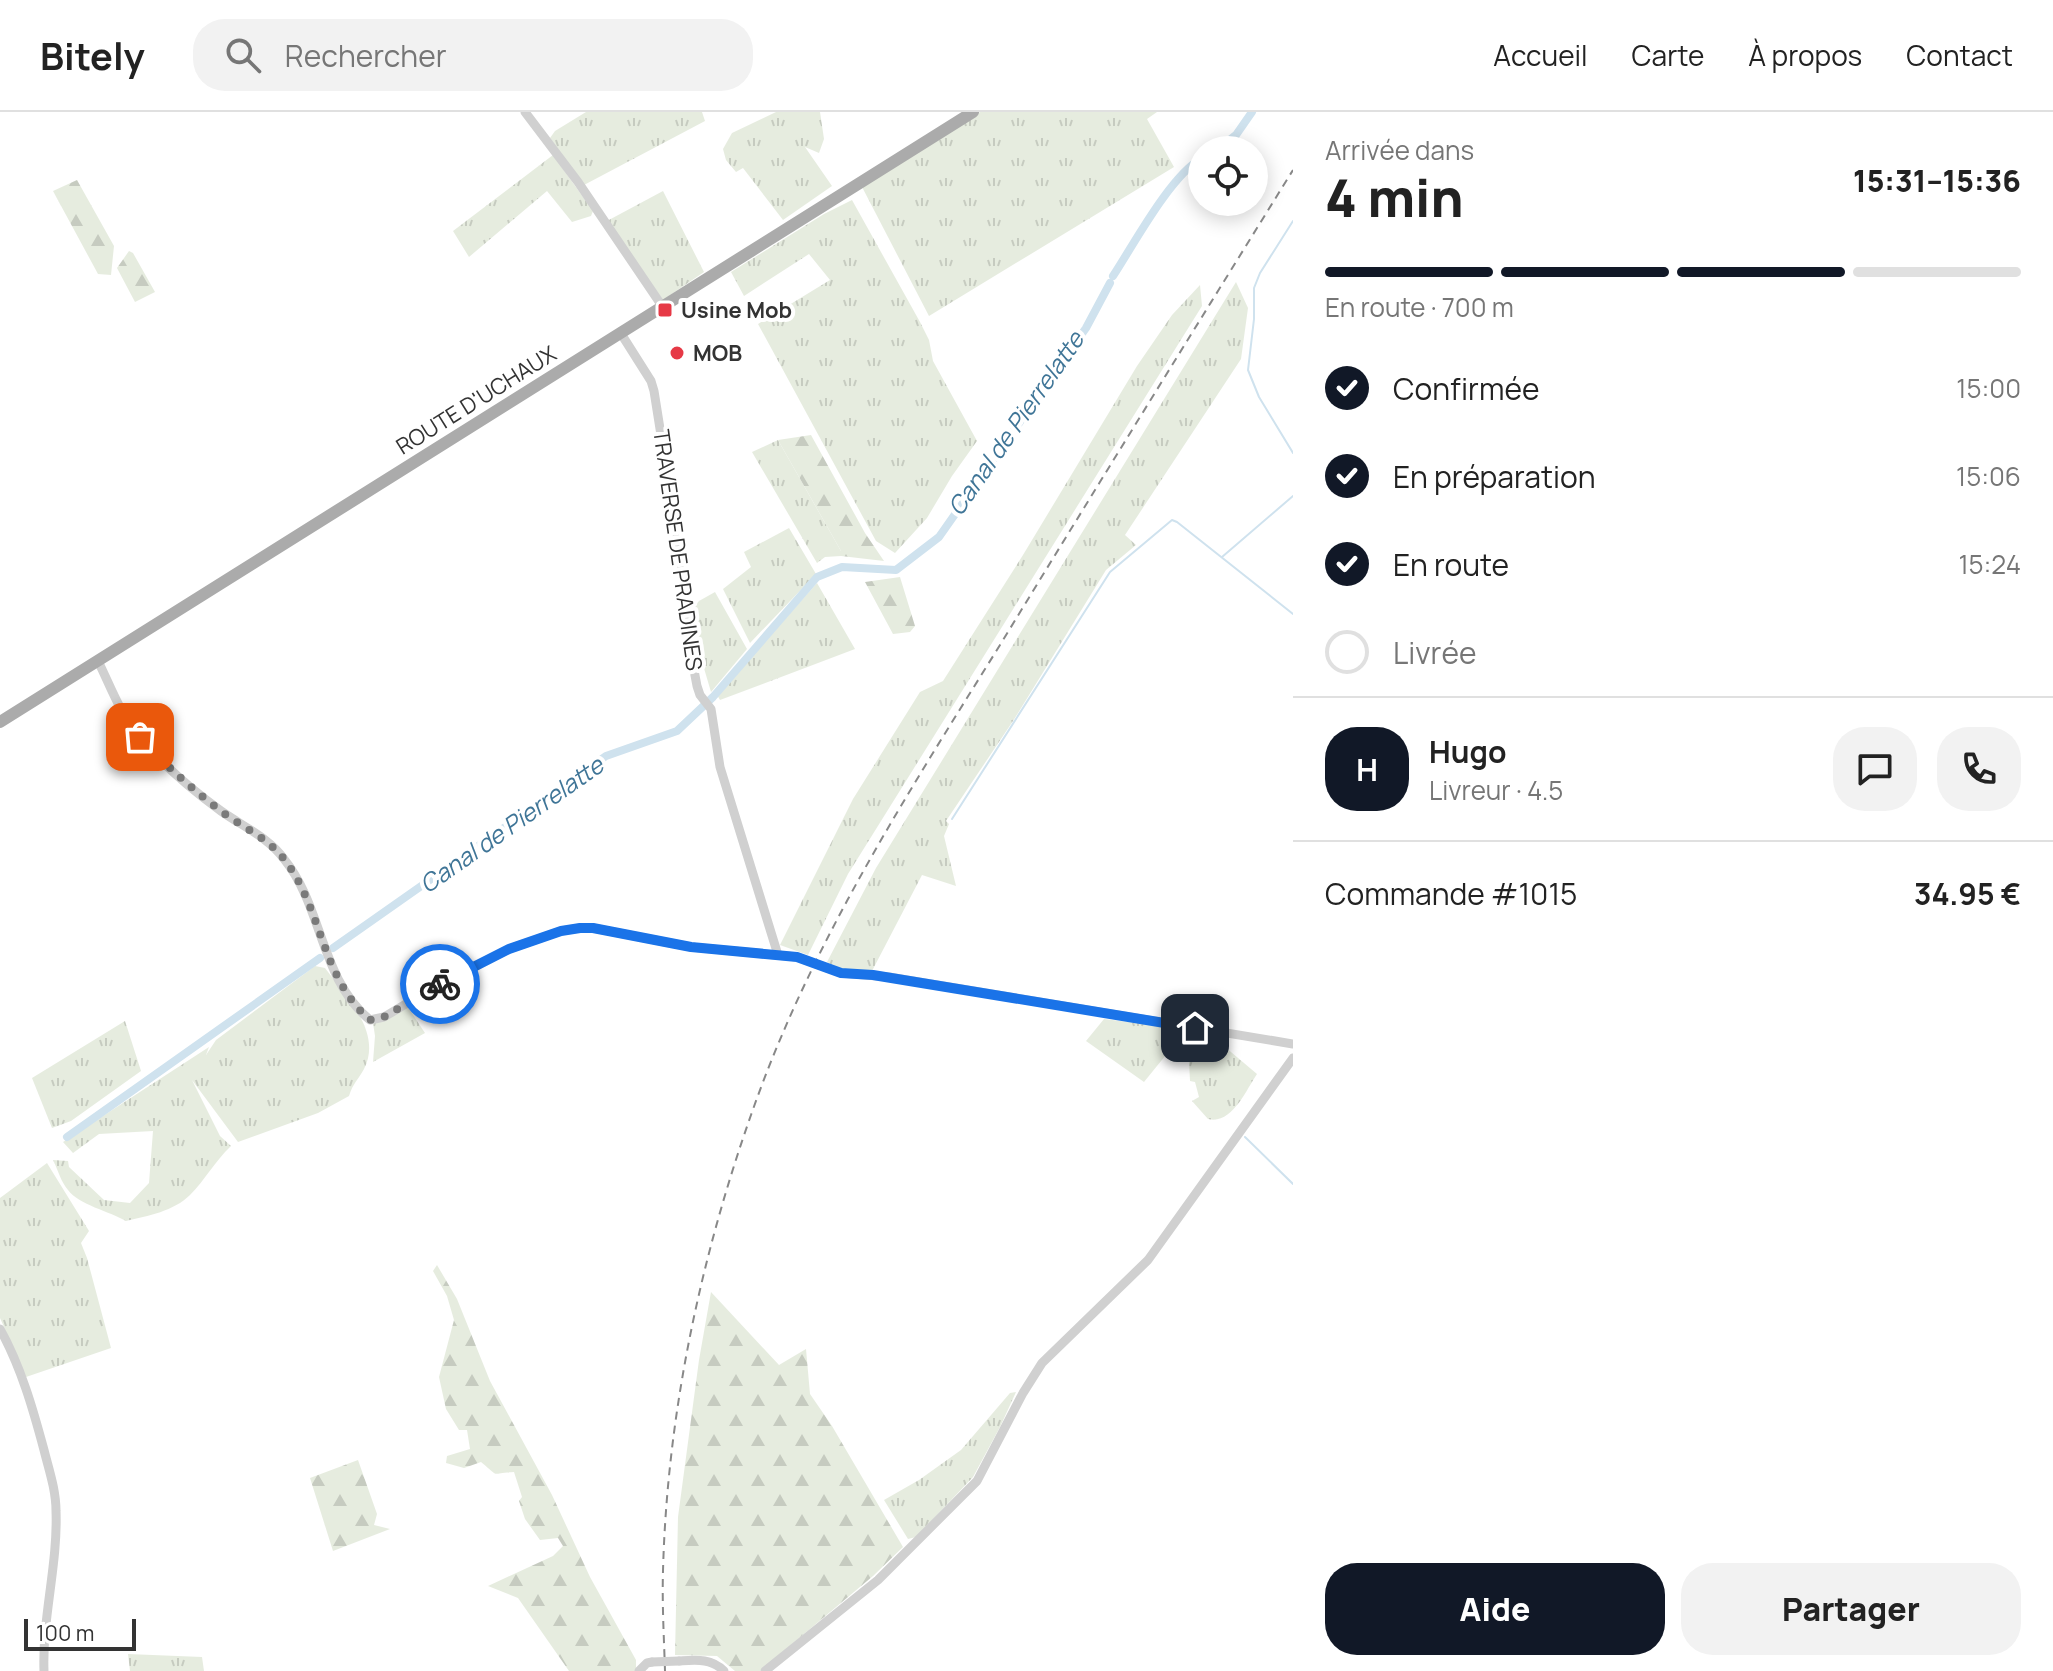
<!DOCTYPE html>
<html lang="fr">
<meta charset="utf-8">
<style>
:root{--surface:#fff;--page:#f2f2f2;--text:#222;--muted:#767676;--line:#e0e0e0;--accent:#111827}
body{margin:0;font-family:Manrope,sans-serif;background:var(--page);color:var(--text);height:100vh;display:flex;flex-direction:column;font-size:30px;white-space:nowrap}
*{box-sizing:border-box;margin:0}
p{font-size:26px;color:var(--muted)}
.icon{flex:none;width:44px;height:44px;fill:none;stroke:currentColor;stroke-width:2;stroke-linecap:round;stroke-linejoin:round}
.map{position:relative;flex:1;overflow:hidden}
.panel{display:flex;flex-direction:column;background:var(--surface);width:760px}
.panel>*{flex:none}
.tools{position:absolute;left:1188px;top:24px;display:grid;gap:16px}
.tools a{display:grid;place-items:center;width:80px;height:80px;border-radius:50%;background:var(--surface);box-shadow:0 4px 20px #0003;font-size:40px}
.scale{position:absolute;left:24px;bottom:20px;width:112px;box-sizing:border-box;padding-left:8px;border:4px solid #333;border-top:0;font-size:22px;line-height:28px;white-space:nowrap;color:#333;-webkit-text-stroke:6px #fff;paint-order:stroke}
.pin{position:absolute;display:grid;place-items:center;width:68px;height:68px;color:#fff;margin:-34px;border-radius:16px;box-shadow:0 4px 12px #0006}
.courier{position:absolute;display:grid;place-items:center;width:80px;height:80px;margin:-40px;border:6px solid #1a73e8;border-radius:50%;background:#fff;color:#222;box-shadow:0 2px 10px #0007}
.head em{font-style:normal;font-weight:800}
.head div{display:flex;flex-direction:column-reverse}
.head{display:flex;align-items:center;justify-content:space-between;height:136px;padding:0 32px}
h1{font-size:52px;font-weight:800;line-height:60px}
.bar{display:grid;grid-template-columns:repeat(4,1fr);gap:12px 8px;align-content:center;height:96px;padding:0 32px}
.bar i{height:10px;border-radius:6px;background:var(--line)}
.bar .active{background:var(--accent)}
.bar p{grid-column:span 4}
.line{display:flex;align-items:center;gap:20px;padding:0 32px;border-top:2px solid var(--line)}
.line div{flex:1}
.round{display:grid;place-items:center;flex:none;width:84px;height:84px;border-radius:32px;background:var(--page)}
ol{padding:0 32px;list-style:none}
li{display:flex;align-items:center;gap:24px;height:88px}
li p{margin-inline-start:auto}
li .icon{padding:8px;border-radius:50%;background:var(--accent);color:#fff;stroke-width:4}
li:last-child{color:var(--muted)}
li i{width:44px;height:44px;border:4px solid var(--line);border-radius:50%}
.cta{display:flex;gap:16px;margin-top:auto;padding:16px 32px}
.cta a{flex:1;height:92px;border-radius:32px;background:var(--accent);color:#fff;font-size:32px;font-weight:800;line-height:92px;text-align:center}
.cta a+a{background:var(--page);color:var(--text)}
header{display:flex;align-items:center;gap:48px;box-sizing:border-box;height:112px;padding:0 40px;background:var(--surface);border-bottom:2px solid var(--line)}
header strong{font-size:38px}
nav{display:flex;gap:44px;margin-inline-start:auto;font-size:28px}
.search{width:560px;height:72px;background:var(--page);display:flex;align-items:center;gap:20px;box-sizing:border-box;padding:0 28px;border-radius:32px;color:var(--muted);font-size:30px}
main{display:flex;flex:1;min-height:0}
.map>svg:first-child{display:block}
</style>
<header>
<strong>Bitely</strong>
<div class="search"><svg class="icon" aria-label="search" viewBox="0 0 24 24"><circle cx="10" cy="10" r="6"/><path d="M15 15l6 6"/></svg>Rechercher</div>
<nav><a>Accueil</a><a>Carte</a><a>À propos</a><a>Contact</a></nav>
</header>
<main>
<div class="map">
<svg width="1293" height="1559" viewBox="0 0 1293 1559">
<defs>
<pattern id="grass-tufts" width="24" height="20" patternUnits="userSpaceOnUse" patternTransform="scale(2)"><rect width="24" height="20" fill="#e6ecdf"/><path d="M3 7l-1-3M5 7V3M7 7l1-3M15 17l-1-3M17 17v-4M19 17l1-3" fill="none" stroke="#c6cbc0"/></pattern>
<pattern id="forest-firs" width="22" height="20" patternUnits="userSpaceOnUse" patternTransform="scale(2)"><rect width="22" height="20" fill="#e6ecdf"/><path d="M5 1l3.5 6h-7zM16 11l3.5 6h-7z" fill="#c6cbc0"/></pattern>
</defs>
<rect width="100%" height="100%" fill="#fff"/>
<path fill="url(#grass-tufts)" d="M586 0H702L705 9 584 73 550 26 555 19Z
M776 0H820L824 27 819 41 805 35 832 74 783 108 743 56 736 60 726 48 723 37 732 21Z
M980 0H1157L1147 7 1174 55 929 204 861 73Z
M553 43 593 99 591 104 572 110 547 79 469 145 453 119Z
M663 79 704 160 663 188 607 109Z
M852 88 920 210 929 228 933 249 977 329 952 364 927 406 895 441 876 429 758 212 830 168 809 142 744 184 731 160 824 102Z
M1236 170 1248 196 1241 247 1125 423 1136 433 1106 458 1013 609 946 709 949 712 944 724 956 774 922 763 872 859 838 857 827 850 876 756Z
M1200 173 1202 194 848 762 808 843 780 833 853 687 920 580 943 569 1023 443 1137 254 1172 203Z
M778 328 841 439V444L825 445 817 451 752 340Z
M789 416 816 462 750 531 723 477 751 455 744 440Z
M817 471 855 537 720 588 717 583Z
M715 480 747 537 711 580 688 502 699 489Z
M315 854 325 856C345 883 383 920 364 957 358 968 353 971 349 984L318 1001 238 1030 192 968 220 1024 231 1034C215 1049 205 1068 190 1083 174 1099 148 1104 126 1109 109 1099 79 1093 68 1078 61 1070 58 1058 53 1048L68 1049 69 1055 104 1088 130 1091 149 1071 153 1019 99 1022 73 1041 63 1030 209 935 206 943 216 928Z
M407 894 425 921 373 950 375 924 373 911Z
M1104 907 1187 917 1144 970 1086 929Z
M125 909 141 959 71 1009 52 1016 32 966Z
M1199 919 1212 924 1257 962C1246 978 1232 1013 1208 1007L1192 989 1199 985 1195 970 1190 969 1189 949 1185 946 1198 928Z
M47 1051 89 1119 81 1131 87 1146 111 1236 26 1265 0 1206V1086Z
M1016 1280 1000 1315 973 1365 916 1425 908 1427 884 1388 919 1368 961 1338 1010 1281Z
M128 1542 202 1545 204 1559H130Z"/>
<path fill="url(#forest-firs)" d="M77 68 114 134 111 163 98 162 53 79Z
M129 139 133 141 155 180 135 190 117 156Z
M811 323 865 421 884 449 841 444V439L778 328Z
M900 465 915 514 910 520 893 522 865 470Z
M437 1153 457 1187 490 1269 552 1383 590 1465 636 1548V1559H569L518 1486 488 1474 553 1444 563 1434 558 1426 540 1428 525 1407 519 1389 522 1385 514 1360C488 1361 502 1367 481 1350L464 1356 446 1351 447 1344 470 1337 467 1318H459L446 1297 439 1265 454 1208 447 1184 433 1159Z
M711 1180 779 1253 806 1237 810 1282 832 1314 903 1435 873 1464 760 1559H735L717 1544 675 1543 678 1405 699 1248Z
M358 1348 377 1402 374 1413 390 1417 333 1439 310 1366Z"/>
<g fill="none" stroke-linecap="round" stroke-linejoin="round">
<path stroke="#cfe2ee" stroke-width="2" d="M1293 109 1260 161 1254 176V207L1248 258 1259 285 1293 341
M1222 445 1293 384
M952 707 1110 460 1172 408 1177 410 1293 502
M1245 1025 1293 1072"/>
<path stroke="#cfe2ee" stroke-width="8" d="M1217 38 1236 23 1252 0
M1113 164C1134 132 1170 64 1202 46
M333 836 606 644 677 619 713 585 817 465 842 455 896 458 939 425 1086 216 1110 171
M67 1025 320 846"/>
<path stroke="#d0d0d0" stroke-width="9" d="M525 0 578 70 662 194
M620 220 651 269 654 279 681 449 684 505 697 574 700 583 711 597 720 655 778 843
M98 549C106 565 113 583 122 599 145 639 184 672 221 699 242 714 268 725 284 747 323 795 320 867 370 908L384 905 424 881 509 837 561 819 580 816H593L691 835 797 845 841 861 889 865 1293 932
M0 1217C21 1255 33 1297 44 1338 49 1358 56 1378 56 1399 58 1453 42 1506 44 1559
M679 1549C696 1548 711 1546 724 1559
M639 1559 647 1551 652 1550
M765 1559 878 1468 977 1369 1023 1281 1042 1251 1148 1148 1293 946"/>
<path stroke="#ababab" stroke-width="12" d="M0 610 973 0"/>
<path stroke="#888" stroke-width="2" stroke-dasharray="8 6" stroke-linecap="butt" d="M665 1559C664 1526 662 1492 663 1459 667 1304 700 1148 751 1003 810 833 906 684 1000 533 1097 374 1195 216 1293 58"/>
<path stroke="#d0d0d0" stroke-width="9" d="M652 1550 679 1549"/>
</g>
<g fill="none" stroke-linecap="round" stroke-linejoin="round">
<path stroke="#7a7a7a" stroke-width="8" stroke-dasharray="0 14.4" d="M140 625C164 652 192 677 221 699 242 715 268 726 284 747 322 795 321 866 370 908L384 905 440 872"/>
<path stroke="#1a73e8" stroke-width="10" d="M440 872 509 837 561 819 580 816H593L691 835 797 845 841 861 873 863 1195 916"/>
</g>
<g fill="#e63946" stroke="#fff" stroke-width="3">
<rect x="657" y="190" width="16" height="16" rx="4"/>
<circle cx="677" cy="241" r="8"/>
</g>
<g text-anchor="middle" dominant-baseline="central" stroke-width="8" stroke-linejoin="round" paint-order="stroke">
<g font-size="22" font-weight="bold" fill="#333" stroke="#fff" text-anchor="start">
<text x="681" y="198">Usine Mob</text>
<text x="693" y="241">MOB</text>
</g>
<g font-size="22" fill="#333" stroke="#fff">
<text transform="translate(476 288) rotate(-32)">ROUTE D'UCHAUX</text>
<text transform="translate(678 438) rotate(82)">TRAVERSE DE PRADINES</text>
</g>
<g font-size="24" font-style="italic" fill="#3f7597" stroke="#fff">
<text transform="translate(1015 311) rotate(-55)">Canal de Pierrelatte</text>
<text transform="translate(511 712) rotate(-35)">Canal de Pierrelatte</text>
</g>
</g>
</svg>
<div class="tools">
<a><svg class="icon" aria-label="locate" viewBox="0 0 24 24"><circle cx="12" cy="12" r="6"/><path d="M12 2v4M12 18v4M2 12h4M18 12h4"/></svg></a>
</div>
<div class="scale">100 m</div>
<div class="pin" style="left:140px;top:625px;background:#ea580c"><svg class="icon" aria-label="bag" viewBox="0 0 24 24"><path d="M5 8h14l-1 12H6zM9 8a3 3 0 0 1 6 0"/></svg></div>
<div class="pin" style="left:1195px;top:916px;background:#1f2937"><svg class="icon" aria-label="home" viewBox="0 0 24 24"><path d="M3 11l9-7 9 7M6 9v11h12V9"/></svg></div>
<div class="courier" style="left:440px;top:872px"><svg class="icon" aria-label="bike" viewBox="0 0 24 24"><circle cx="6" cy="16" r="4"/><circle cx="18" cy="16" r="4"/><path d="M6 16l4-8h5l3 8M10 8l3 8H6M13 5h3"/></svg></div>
</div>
<section class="panel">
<div class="head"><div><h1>4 min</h1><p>Arrivée dans</p></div><em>15:31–15:36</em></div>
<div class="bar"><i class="active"></i><i class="active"></i><i class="active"></i><i></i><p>En route · 700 m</p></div>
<ol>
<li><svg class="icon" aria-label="check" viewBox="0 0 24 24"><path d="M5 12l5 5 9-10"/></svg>Confirmée<p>15:00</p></li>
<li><svg class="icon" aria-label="check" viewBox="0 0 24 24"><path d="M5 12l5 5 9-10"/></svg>En préparation<p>15:06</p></li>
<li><svg class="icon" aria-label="check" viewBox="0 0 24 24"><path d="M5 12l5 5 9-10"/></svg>En route<p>15:24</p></li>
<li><i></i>Livrée</li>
</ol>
<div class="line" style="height:144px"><b class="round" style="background:var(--accent);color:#fff">H</b><div><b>Hugo</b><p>Livreur · 4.5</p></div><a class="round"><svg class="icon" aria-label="chat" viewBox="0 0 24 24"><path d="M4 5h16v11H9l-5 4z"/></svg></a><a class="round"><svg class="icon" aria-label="phone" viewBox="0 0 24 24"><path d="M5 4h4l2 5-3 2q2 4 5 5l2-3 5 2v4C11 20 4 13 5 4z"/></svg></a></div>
<div class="line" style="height:104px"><div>Commande #1015</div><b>34.95 €</b></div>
<div class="cta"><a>Aide</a><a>Partager</a></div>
</section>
</main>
